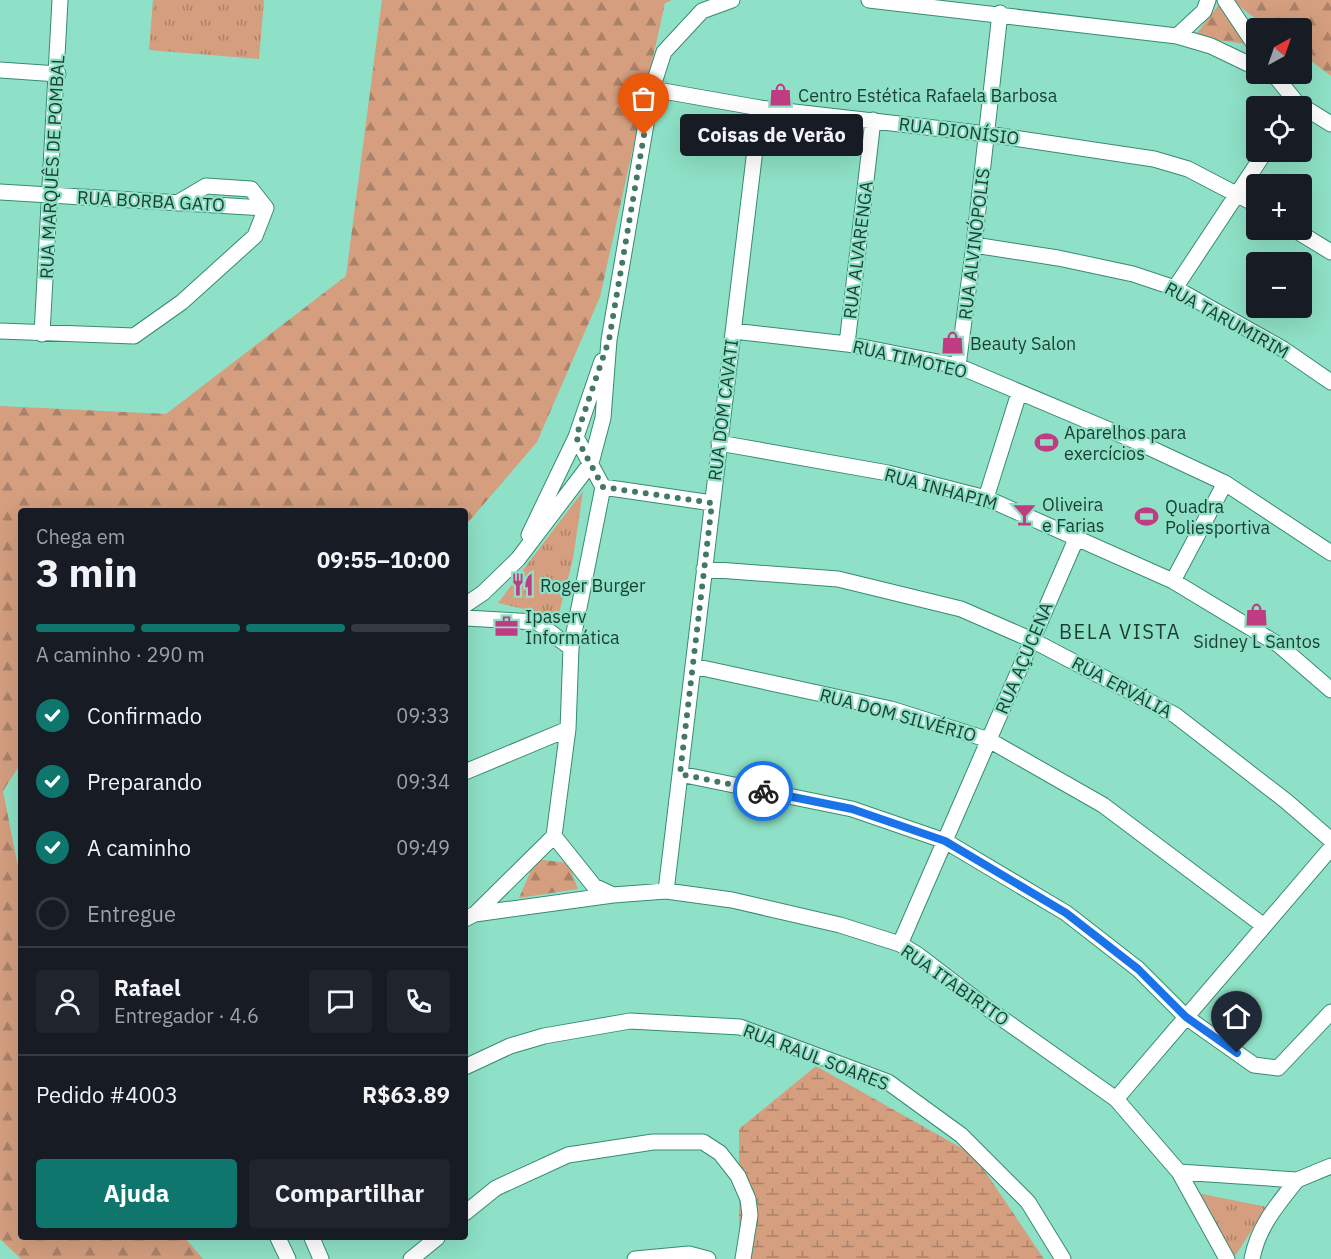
<!DOCTYPE html>
<html lang="pt">
<meta charset="utf-8">
<style>
:root{--surface:#171b24;--page:#20242c;--text:#f1f3f6;--muted:#9ea1a6;--line:#363941;--accent:#0f766e}
body{margin:0;font-family:"IBM Plex Sans",sans-serif;background:var(--page);color:var(--text);height:100vh;display:flex;flex-direction:column;font-size:22px;white-space:nowrap}
*{box-sizing:border-box;margin:0}
p{font-size:20px;color:var(--muted)}
.icon{flex:none;width:33px;height:33px;fill:none;stroke:currentColor;stroke-width:2;stroke-linecap:round;stroke-linejoin:round}
.map{position:relative;flex:1;overflow:hidden}
.sheet{position:absolute;left:18px;top:508px;width:450px;height:732px;display:flex;flex-direction:column;background:var(--surface);border-radius:6px;box-shadow:0 6px 24px #0002}
.sheet>*{flex:none}
.needle{width:39px;rotate:40deg}
.controls{position:absolute;left:1246px;top:18px;display:grid;gap:12px}
.controls a{display:grid;place-items:center;width:66px;height:66px;border-radius:6px;background:var(--surface);box-shadow:0 6px 24px #0002;font-size:30px}
.pin{position:absolute;display:grid;place-items:center;width:51px;height:51px;color:#fff;margin:-62px -26px;border-radius:50% 50% 50% 0;rotate:-45deg;box-shadow:0 0 6px #0007}
.pin .icon{rotate:45deg}
.courier{position:absolute;display:grid;place-items:center;width:60px;height:60px;margin:-30px;border:4px solid #1a73e8;border-radius:50%;background:#fff;color:#222;box-shadow:0 2px 8px #0007}
.bubble{position:absolute;height:42px;border-radius:6px;background:var(--surface);box-shadow:0 6px 24px #0002;font-size:20px;font-weight:700;line-height:42px;text-align:center}
.head em{font-style:normal;font-weight:700}
.head div{display:flex;flex-direction:column-reverse}
.head{display:flex;align-items:center;justify-content:space-between;height:102px;padding:0 18px}
h1{font-size:39px;font-weight:700;line-height:45px}
.bar{display:grid;grid-template-columns:repeat(4,1fr);gap:9px 6px;align-content:center;height:72px;padding:0 18px}
.bar i{height:8px;border-radius:4px;background:var(--line)}
.bar .current{background:var(--accent)}
.bar p{grid-column:span 4}
.line{display:flex;align-items:center;gap:15px;padding:0 18px;border-top:2px solid var(--line)}
.line div{flex:1}
.round{display:grid;place-items:center;flex:none;width:63px;height:63px;border-radius:6px;background:var(--page)}
ol{padding:0 18px;list-style:none}
li{display:flex;align-items:center;gap:18px;height:66px}
li p{margin-inline-start:auto}
li .icon{padding:6px;border-radius:50%;background:var(--accent);color:#fff;stroke-width:4}
li:last-child{color:var(--muted)}
li i{width:33px;height:33px;border:3px solid var(--line);border-radius:50%}
.primary-button{display:flex;gap:12px;margin-top:auto;padding:12px 18px}
.primary-button a{flex:1;height:69px;border-radius:6px;background:var(--accent);color:#fff;font-size:24px;font-weight:700;line-height:69px;text-align:center}
.primary-button a+a{background:var(--page);color:var(--text)}
.map>svg:first-child{display:block}
</style>
<div class="map">
<svg width="1331" height="1259" viewBox="0 0 1331 1259">
<defs>
<pattern id="forest-firs" width="22" height="20" patternUnits="userSpaceOnUse" patternTransform="scale(1.5)"><rect width="22" height="20" fill="#d49e7f"/><path d="M5 1l3.5 6h-7zM16 11l3.5 6h-7z" fill="#ab8269"/></pattern>
<pattern id="wetland-marsh" width="20" height="14" patternUnits="userSpaceOnUse" patternTransform="scale(1.5)"><rect width="20" height="14" fill="#d49e7f"/><path d="M1 5h8M5 5V1M11 12h8M15 12V8" fill="none" stroke="#ab8269"/></pattern>
<pattern id="park-tufts" width="24" height="20" patternUnits="userSpaceOnUse" patternTransform="scale(1.5)"><rect width="24" height="20" fill="#d49e7f"/><path d="M3 7l-1-3M5 7V3M7 7l1-3M15 17l-1-3M17 17v-4M19 17l1-3" fill="none" stroke="#ab8269"/></pattern>
</defs>
<rect width="100%" height="100%" fill="#8ee1c6"/>
<path fill="url(#forest-firs)" d="M382 0H672L665 3 600 297 537 442 465 526V512H21V763L3 791 21 882V1238H185L203 1259H21L0 1239V406L166 414 346 276Z
M1231 0H1331V76L1302 54V28H1268Z
M1221 2 1247 44 1194 37Z
M536 859 568 863 578 889 519 898Z"/>
<path fill="url(#wetland-marsh)" d="M816 1066 974 1155 1044 1259H739V1129Z"/>
<path fill="url(#park-tufts)" d="M153 0H264L259 59 149 50Z
M583 491 573 559 558 617 498 603Z
M1197 1193 1267 1207 1233 1259Z"/>
<g fill="none" stroke-linecap="round" stroke-linejoin="round">
<defs>
<path id="minor" d="M869 0 1177 36 1211 46 1257 68
M1225 0 1257 48
M1177 36 1204 11 1208 0
M0 70 58 74
M1269 74 1276 77 1297 103 1331 124
M652 89 760 108 987 134 1154 159 1188 169 1257 205
M0 192 266 208
M177 203 206 186 251 189 266 208
M1295 230 1331 252
M974 245 1058 258 1133 274 1175 288 1283 349 1331 382
M1175 288 1265 152
M0 331 134 336 182 302 255 236 266 208
M733 331 847 344 958 366 1133 440 1225 483 1331 553
M42 334 60 0
M847 344 873 120
M958 366 974 245 1000 13
M576 437 603 487 571 648 568 729 554 836 594 886 613 895
M719 443 888 473 986 498 1173 581 1279 645 1331 690
M603 487 712 503
M986 498 1019 393
M529 535 576 437 602 361
M704 569 838 579 961 609 1032 640 1175 715 1286 801 1331 840
M1173 581 1225 483
M465 605 483 593 518 559 591 463 603 418 609 340 652 89 664 52 702 11 732 0
M465 618 537 622 571 648
M693 666 891 709 989 740 1103 805 1264 926
M465 772 568 729
M680 774 852 809 945 841 1066 913 1138 969 1186 1017 1254 1065 1278 1068 1331 1012
M666 891 760 108
M475 914 554 836
M465 919 475 914 613 895 666 891 732 900 840 925 900 944 918 955 990 1010 1116 1099 1179 1172 1227 1259
M900 944 1077 537
M465 1067 510 1046 544 1036 630 1021 740 1027 888 1082 961 1135 1028 1202 1063 1259
M1116 1099 1331 848
M1179 1172 1297 1180 1331 1166
M465 1213 496 1188 568 1155 653 1142H703L720 1153 738 1176 748 1199 750 1215 743 1259
M278 1238 288 1259
M312 1238 321 1259
M411 1259 437 1238
M635 1259 689 1254 708 1259
M1252 1259C1258 1227 1277 1205 1297 1180"/>
</defs>
<use href="#minor" stroke="#378b73" stroke-width="17"/>
<use href="#minor" stroke="#fff" stroke-width="15"/>
</g>
<g fill="none" stroke-linecap="round" stroke-linejoin="round">
<path stroke="#437766" stroke-width="6" stroke-dasharray="0 10.8" d="M644 135 609 340 576 437 603 487 712 503 680 774 763 791"/>
<path stroke="#1a73e8" stroke-width="8" d="M763 791 852 809 945 841 1066 913 1138 969 1186 1017 1237 1053"/>
</g>
<defs>
<symbol id="shop-bare" viewBox="-9 -9 18 18"><path d="M-5-2.5h2.3a2.7 3.5 0 0 1 5.4 0H5L5.5 6h-11ZM-1.5-2.5h3a1.5 2.3 0 0 0-3 0Z" fill="#bf3c83" stroke="#8ee1c6" stroke-width="2.5" paint-order="stroke"/></symbol>
<symbol id="stadium-bare" viewBox="-9 -9 18 18"><path d="M0-5a6.5 5 0 1 0 0 10a6.5 5 0 1 0 0-10ZM-3.5-1.8h7v3.6h-7Z" fill="#bf3c83" stroke="#8ee1c6" stroke-width="2.5" paint-order="stroke"/></symbol>
<symbol id="bar-bare" viewBox="-9 -9 18 18"><path d="M-6-5H6L.8 .8V4.5H3.5V6h-7V4.5H-.8V.8Z" fill="#bf3c83" stroke="#8ee1c6" stroke-width="2.5" paint-order="stroke"/></symbol>
<symbol id="restaurant-bare" viewBox="-9 -9 18 18"><path d="M-5-6h1v4h1v-4h1v4h1v-4h1v5L-1.5 .5V6h-2V.5L-5-1ZM5-6V6H3V1.5H1.5Q1.5-4 5-6Z" fill="#bf3c83" stroke="#8ee1c6" stroke-width="2.5" paint-order="stroke"/></symbol>
<symbol id="office-bare" viewBox="-9 -9 18 18"><path d="M-6-3h4V-5.5h4V-3h4V5H-6ZM-1-4.5V-3h2v-1.5ZM-6 0V1H6V0Z" fill="#bf3c83" stroke="#8ee1c6" stroke-width="2.5" paint-order="stroke"/></symbol>
</defs>
<g fill-rule="evenodd">
<use href="#shop-bare" x="764" y="78" width="33" height="33"/>
<use href="#shop-bare" x="936" y="326" width="33" height="33"/>
<use href="#stadium-bare" x="1030" y="426" width="33" height="33"/>
<use href="#bar-bare" x="1008" y="498" width="33" height="33"/>
<use href="#stadium-bare" x="1130" y="500" width="33" height="33"/>
<use href="#restaurant-bare" x="506" y="568" width="33" height="33"/>
<use href="#shop-bare" x="1240" y="598" width="33" height="33"/>
<use href="#office-bare" x="490" y="610" width="33" height="33"/>
</g>
<g text-anchor="middle" dominant-baseline="central" stroke-width="4.5" stroke-linejoin="round" paint-order="stroke">
<g font-size="18" fill="#1b3e33" stroke="#8ee1c6" text-anchor="start">
<text x="798" y="95">Centro Estética Rafaela Barbosa</text>
<text x="970" y="343">Beauty Salon</text>
<text x="1064" y="432">Aparelhos para<tspan x="1064" dy="21">exercícios</tspan></text>
<text x="1042" y="504">Oliveira<tspan x="1042" dy="21">e Farias</tspan></text>
<text x="1165" y="506">Quadra<tspan x="1165" dy="21">Poliesportiva</tspan></text>
<text x="540" y="585">Roger Burger</text>
<text x="525" y="616">Ipaserv<tspan x="525" dy="21">Informática</tspan></text>
<text x="1257" y="641" text-anchor="middle">Sidney L Santos</text>
</g>
<g font-size="18" fill="#1b3e33" stroke="#8ee1c6">
<text transform="translate(959 131) rotate(7)">RUA DIONÍSIO</text>
<text transform="translate(52 167) rotate(-87)">RUA MARQUÊS DE POMBAL</text>
<text transform="translate(151 201) rotate(3)">RUA BORBA GATO</text>
<text transform="translate(974 244) rotate(-83)">RUA ALVINÓPOLIS</text>
<text transform="translate(858 250) rotate(-83)">RUA ALVARENGA</text>
<text transform="translate(1227 320) rotate(29)">RUA TARUMIRIM</text>
<text transform="translate(910 359) rotate(13)">RUA TIMOTEO</text>
<text transform="translate(723 410) rotate(-83)">RUA DOM CAVATI</text>
<text transform="translate(941 489) rotate(15)">RUA INHAPIM</text>
<text transform="translate(1024 658) rotate(-67)">RUA AÇUCENA</text>
<text transform="translate(1122 687) rotate(28)">RUA ERVÁLIA</text>
<text transform="translate(898 715) rotate(15)">RUA DOM SILVÉRIO</text>
<text transform="translate(955 985) rotate(35)">RUA ITABIRITO</text>
<text transform="translate(816 1057) rotate(21)">RUA RAUL SOARES</text>
</g>
<g font-size="20" letter-spacing="1.5" fill="#1b3e33" stroke="#8ee1c6">
<text x="1120" y="631">BELA VISTA</text>
</g>
</g>
</svg>
<div class="controls">
<a><svg class="needle" viewBox="-14 -14 28 28"><path d="M0-13l5 13h-10z" fill="#e53935"/><path d="M0 13l5-13h-10z" fill="#9ea1a6"/></svg></a>
<a><svg class="icon" aria-label="locate" viewBox="0 0 24 24"><circle cx="12" cy="12" r="6"/><path d="M12 2v4M12 18v4M2 12h4M18 12h4"/></svg></a>
<a>+</a>
<a>−</a>
</div>
<div class="pin" style="left:644px;top:135px;background:#ea580c"><svg class="icon" aria-label="bag" viewBox="0 0 24 24"><path d="M5 8h14l-1 12H6zM9 8a3 3 0 0 1 6 0"/></svg></div>
<div class="pin" style="left:1237px;top:1053px;background:#1f2937"><svg class="icon" aria-label="home" viewBox="0 0 24 24"><path d="M3 11l9-7 9 7M6 9v11h12V9"/></svg></div>
<div class="courier" style="left:763px;top:791px"><svg class="icon" aria-label="bike" viewBox="0 0 24 24"><circle cx="6" cy="16" r="4"/><circle cx="18" cy="16" r="4"/><path d="M6 16l4-8h5l3 8M10 8l3 8H6M13 5h3"/></svg></div>
<div class="bubble" style="left:680px;top:114px;width:183px">Coisas de Verão</div>
<section class="sheet">
<div class="head"><div><h1>3 min</h1><p>Chega em</p></div><em>09:55–10:00</em></div>
<div class="bar"><i class="current"></i><i class="current"></i><i class="current"></i><i></i><p>A caminho · 290 m</p></div>
<ol>
<li><svg class="icon" aria-label="check" viewBox="0 0 24 24"><path d="M5 12l5 5 9-10"/></svg>Confirmado<p>09:33</p></li>
<li><svg class="icon" aria-label="check" viewBox="0 0 24 24"><path d="M5 12l5 5 9-10"/></svg>Preparando<p>09:34</p></li>
<li><svg class="icon" aria-label="check" viewBox="0 0 24 24"><path d="M5 12l5 5 9-10"/></svg>A caminho<p>09:49</p></li>
<li><i></i>Entregue</li>
</ol>
<div class="line" style="height:108px"><a class="round"><svg class="icon" aria-label="person" viewBox="0 0 24 24"><circle cx="12" cy="8" r="4"/><path d="M4 21q1-7 8-7t8 7"/></svg></a><div><b>Rafael</b><p>Entregador · 4.6</p></div><a class="round"><svg class="icon" aria-label="chat" viewBox="0 0 24 24"><path d="M4 5h16v11H9l-5 4z"/></svg></a><a class="round"><svg class="icon" aria-label="phone" viewBox="0 0 24 24"><path d="M5 4h4l2 5-3 2q2 4 5 5l2-3 5 2v4C11 20 4 13 5 4z"/></svg></a></div>
<div class="line" style="height:78px"><div>Pedido #4003</div><b>R$63.89</b></div>
<div class="primary-button"><a>Ajuda</a><a>Compartilhar</a></div>
</section>
</div>
